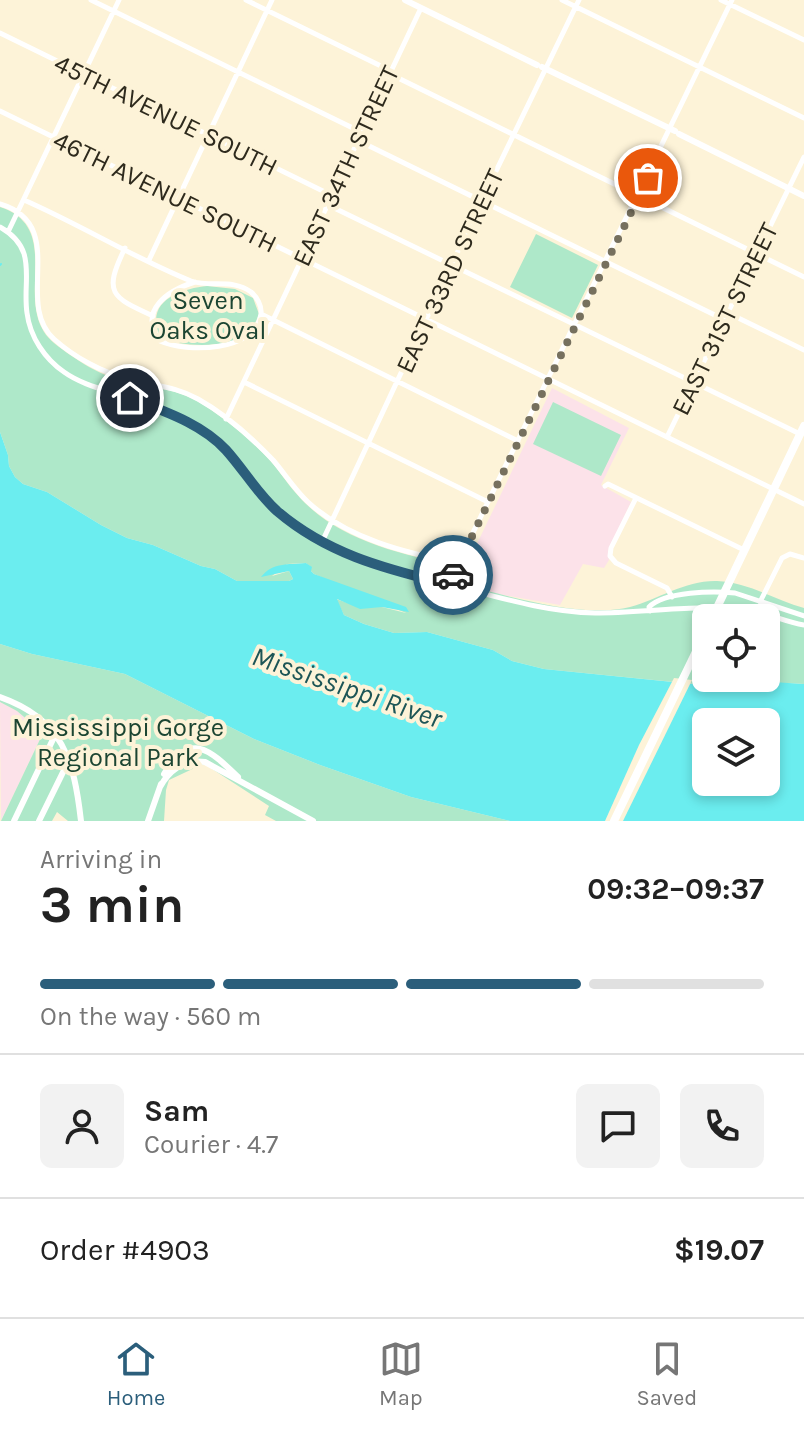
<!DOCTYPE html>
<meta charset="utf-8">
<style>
:root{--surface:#fff;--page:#f2f2f2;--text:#222;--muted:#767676;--line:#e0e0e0;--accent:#2b5e7b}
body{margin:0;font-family:Karla,sans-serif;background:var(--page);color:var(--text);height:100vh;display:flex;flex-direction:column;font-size:30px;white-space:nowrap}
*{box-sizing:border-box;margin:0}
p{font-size:26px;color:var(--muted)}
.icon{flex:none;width:44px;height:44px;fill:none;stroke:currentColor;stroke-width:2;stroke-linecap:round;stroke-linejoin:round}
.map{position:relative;height:821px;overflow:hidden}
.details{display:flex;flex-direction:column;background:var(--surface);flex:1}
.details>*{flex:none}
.buttons{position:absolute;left:692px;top:604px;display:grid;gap:16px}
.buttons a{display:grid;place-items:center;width:88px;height:88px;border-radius:12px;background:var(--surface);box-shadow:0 4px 12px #0003;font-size:40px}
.pin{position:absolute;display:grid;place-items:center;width:68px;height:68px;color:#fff;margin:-34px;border:4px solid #fff;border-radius:50%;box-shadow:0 2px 8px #0007}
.courier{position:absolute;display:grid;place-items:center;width:80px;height:80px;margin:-40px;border:6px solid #2b5e7b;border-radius:50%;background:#fff;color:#222;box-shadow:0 2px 10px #0007}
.headline em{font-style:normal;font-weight:700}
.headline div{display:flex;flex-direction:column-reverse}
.headline{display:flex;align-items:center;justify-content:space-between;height:136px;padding:0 40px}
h1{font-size:52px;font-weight:700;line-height:60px}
.bar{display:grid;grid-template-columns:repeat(4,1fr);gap:12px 8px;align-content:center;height:96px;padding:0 40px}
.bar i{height:10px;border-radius:6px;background:var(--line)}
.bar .current{background:var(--accent)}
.bar p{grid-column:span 4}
.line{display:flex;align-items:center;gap:20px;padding:0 40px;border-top:2px solid var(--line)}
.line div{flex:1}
.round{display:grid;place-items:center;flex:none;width:84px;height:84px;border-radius:12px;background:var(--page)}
.tabs{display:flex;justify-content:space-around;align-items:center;height:112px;border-top:2px solid var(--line);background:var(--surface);font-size:22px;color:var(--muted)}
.tabs a{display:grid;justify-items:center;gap:4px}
.tabs .current{color:var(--accent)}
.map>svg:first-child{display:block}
</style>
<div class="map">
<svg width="804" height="821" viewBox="0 0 804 821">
<rect width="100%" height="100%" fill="#fdf3d8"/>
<path fill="#fce2e9" d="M552 388 629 428 601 485 631 502 608 551 609 560 604 568 583 564 560 605 498 594 462 584 460 579Z
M0 702 17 711 43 733 1 821Z"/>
<path fill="#aee8c9" d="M0 207C67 229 9 306 54 343 75 360 103 377 129 383 154 388 177 389 199 402 225 418 254 442 274 465 284 478 293 491 305 503 344 541 402 555 455 565L462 584C507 596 584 619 630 607 659 599 686 580 717 581 748 582 775 600 804 608V684C783 681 760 688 742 678H766V618H706V678H713L704 685 544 669 512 661 493 650 427 632 394 633 364 624 344 615 336 599 356 606 382 607 406 613 314 574 311 571V567L306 563 287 564 272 576 289 571 293 579 289 581H237L215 569 201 566 153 545 127 538 101 525 47 492 23 484 15 477 9 466 8 455 0 432Z
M536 234 598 265 572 318 510 287Z
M207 286 235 289 253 298 259 314C256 322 252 330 245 336 229 348 178 347 161 338 143 302 179 289 207 286Z
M553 402 621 435 601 476 533 444Z
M0 644 32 654 125 674 254 739 320 765 411 797 510 821H276L265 815 269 806 206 765H201L169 780 166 790 164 821H68L57 812 52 821H1L43 733 17 711 0 702Z"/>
<path fill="#6bedef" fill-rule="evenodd" d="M0 432 8 455 9 466 15 477 23 484 47 492 101 525 127 538 153 545 201 566 215 569 237 581H289L293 579 289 571 261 577C273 562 287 565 306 563L312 567 311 571 314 574 406 607 409 612 382 607 360 609 337 599 344 615 364 624 394 633 427 632 493 650 512 661 544 669 703 685 713 678H742L753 684 773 682 804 684V821H510L411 797 320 765 254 739 125 674 32 654 0 644ZM706 722H766V782H706Z"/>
<path fill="#fdf3d8" d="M674 678 692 680 623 821H605L639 745Z"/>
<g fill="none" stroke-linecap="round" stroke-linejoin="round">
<path stroke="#6bedef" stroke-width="2" d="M0 265 1 264"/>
<path stroke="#fff" stroke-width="5" d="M91 0 363 133
M246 0 385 68 394 76 804 277
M562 0 804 118
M721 0 804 40
M0 33 333 196
M0 111 804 504
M359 141 725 320
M24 200C81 225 134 258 191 281 211 288 232 278 251 292 257 297 262 306 261 314 256 352 187 353 160 341 137 310 169 290 195 282
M0 204C70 225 13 302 54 339 74 357 103 373 129 379 153 386 175 386 198 399 225 414 252 438 273 460 285 474 295 490 308 502 348 539 406 553 458 563
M328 205 800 434
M0 227C39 249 22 279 27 313 30 337 45 359 64 372 82 385 106 390 126 397 152 406 179 417 203 431 225 445 235 466 251 484 272 509 298 530 326 545 363 566 406 573 447 584 495 596 544 612 595 613 644 613 696 604 746 610 766 612 784 622 804 625
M8 232 119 0
M125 248C103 293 111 297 153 316
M149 260 272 0
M728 313 804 350
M261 314 518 441
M244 382 488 502
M226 419 421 8
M667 437 804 157
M605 486 608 484 744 550
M636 498 611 548 610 556 616 563 667 588 672 597
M322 542 480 204 579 0
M448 584 732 0
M760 602 782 558 790 554 804 558
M650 611 649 607C665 591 714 591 735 593L804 616"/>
<path stroke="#fff" stroke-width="6" d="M405 0 537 65
M542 67 675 131
M679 134 804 196
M0 697C63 719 74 760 81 821
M164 774C190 731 209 749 238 777
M160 787C170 769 184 759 205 762L313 821
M14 821 56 733
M39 821 70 758
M148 821 161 784"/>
<path stroke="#fff" stroke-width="8" d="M712 618 804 426
M614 821 706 631"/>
</g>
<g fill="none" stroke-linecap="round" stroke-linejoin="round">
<path stroke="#76705e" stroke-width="8" stroke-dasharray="0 14.4" d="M453 575 648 178"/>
<path stroke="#2b5e7b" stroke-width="10" d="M130 398C163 411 201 423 226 450 244 470 257 493 277 511 326 553 382 568 443 583L448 584 453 575"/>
</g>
<g text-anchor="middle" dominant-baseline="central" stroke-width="8" stroke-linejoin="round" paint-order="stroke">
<g font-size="26" fill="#2e2a1d" stroke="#fdf3d8">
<text transform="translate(166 115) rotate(26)">45TH AVENUE SOUTH</text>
<text transform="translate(346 166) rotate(-65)">EAST 34TH STREET</text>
<text transform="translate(165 192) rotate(26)">46TH AVENUE SOUTH</text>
<text transform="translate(450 271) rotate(-65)">EAST 33RD STREET</text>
<text transform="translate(725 319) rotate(-64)">EAST 31ST STREET</text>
</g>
<g font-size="26" fill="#1c4532" stroke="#fdf3d8">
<text x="208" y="300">Seven<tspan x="208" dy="30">Oaks Oval</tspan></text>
<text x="118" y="727">Mississippi Gorge<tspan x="118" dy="30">Regional Park</tspan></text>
</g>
<g font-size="28" font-style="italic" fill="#1d5556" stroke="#fdf3d8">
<text transform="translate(347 687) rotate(19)">Mississippi River</text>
</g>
</g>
</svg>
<div class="buttons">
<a><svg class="icon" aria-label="locate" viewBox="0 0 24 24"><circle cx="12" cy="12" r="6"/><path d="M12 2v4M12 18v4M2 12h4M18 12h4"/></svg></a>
<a><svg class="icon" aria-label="layers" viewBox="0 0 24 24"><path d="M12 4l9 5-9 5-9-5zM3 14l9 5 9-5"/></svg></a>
</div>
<div class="pin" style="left:648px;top:178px;background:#ea580c"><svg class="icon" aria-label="bag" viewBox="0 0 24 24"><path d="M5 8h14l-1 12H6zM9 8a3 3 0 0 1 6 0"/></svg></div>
<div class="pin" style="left:130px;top:398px;background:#1f2937"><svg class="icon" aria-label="home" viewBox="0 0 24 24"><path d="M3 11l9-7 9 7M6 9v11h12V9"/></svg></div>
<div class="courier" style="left:453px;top:575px"><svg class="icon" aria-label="car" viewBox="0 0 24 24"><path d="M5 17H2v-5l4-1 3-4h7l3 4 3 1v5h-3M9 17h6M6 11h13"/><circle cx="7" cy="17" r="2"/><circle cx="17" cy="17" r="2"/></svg></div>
</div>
<section class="details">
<div class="headline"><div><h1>3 min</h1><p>Arriving in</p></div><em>09:32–09:37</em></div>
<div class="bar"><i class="current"></i><i class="current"></i><i class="current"></i><i></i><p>On the way · 560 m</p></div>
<div class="line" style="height:144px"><a class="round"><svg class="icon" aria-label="person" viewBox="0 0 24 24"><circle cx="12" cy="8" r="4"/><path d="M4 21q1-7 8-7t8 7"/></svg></a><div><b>Sam</b><p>Courier · 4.7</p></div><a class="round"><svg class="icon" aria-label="chat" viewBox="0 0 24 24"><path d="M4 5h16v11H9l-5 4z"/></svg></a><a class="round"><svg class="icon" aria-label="phone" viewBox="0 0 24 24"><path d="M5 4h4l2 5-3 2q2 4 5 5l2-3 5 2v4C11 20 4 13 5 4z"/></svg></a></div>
<div class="line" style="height:104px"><div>Order #4903</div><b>$19.07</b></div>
</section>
<nav class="tabs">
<a class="current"><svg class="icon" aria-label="home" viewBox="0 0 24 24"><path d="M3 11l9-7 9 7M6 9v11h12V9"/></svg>Home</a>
<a><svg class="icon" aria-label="map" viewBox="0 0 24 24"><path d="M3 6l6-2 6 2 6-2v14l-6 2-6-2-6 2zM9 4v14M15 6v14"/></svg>Map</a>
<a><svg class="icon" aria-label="saved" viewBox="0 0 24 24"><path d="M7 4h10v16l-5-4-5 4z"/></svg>Saved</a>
</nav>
